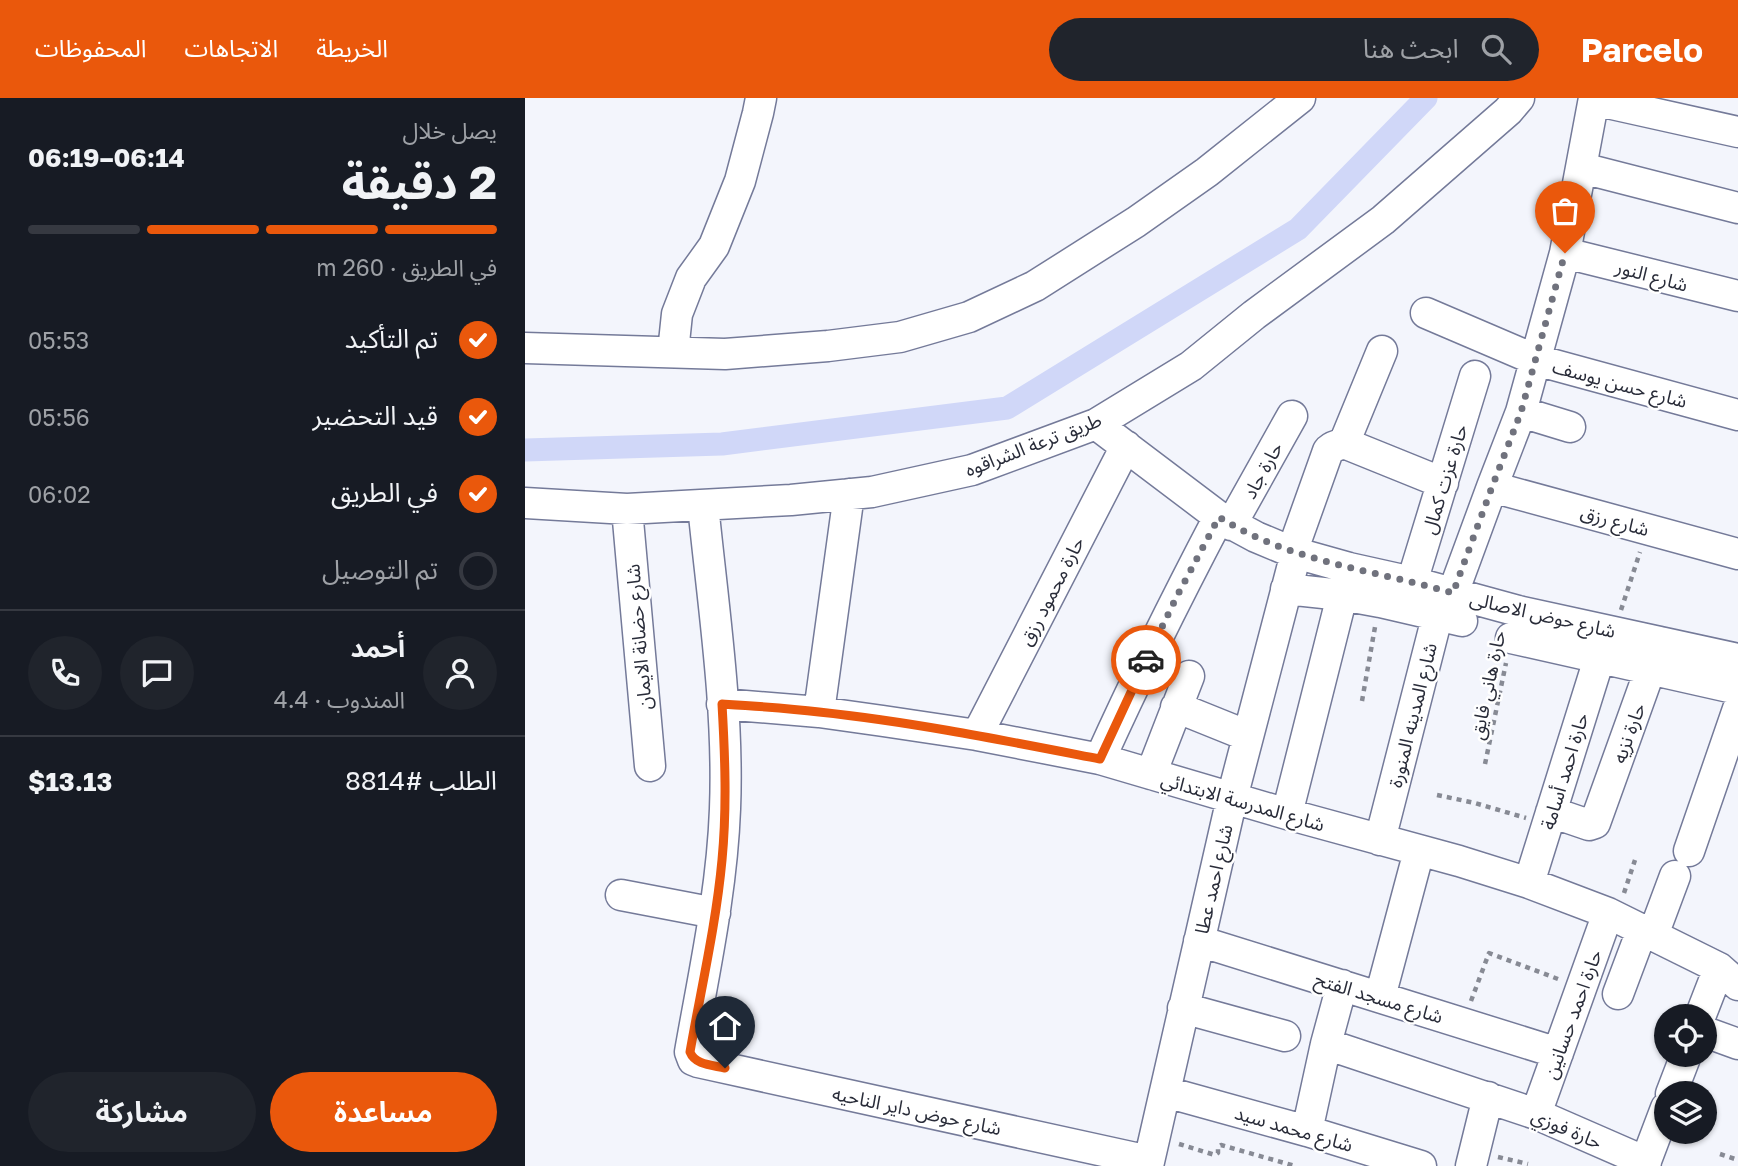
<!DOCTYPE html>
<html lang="ar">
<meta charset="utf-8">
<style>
:root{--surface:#171b24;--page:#20242c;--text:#f1f3f6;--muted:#9ea1a6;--line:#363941;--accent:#ea580c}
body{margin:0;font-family:"Golos Text","Noto Sans Arabic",sans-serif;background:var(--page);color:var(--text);direction:rtl;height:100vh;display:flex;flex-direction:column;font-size:26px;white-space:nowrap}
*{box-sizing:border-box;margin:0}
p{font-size:23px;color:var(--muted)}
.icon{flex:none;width:38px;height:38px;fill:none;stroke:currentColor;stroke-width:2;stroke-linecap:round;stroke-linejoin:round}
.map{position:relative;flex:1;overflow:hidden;direction:ltr}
.panel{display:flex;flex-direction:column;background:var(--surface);width:525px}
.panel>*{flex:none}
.tools{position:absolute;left:1129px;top:906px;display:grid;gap:14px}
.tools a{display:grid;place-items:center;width:63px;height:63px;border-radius:50%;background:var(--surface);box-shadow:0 2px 5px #0004;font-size:35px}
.pin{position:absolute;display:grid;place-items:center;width:60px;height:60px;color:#fff;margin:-72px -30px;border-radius:50% 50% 50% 0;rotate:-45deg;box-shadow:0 0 7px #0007}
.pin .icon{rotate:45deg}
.courier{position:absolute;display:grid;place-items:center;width:70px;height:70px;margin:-35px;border:5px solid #ea580c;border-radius:50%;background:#fff;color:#222;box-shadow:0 2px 9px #0007}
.headline em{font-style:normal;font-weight:700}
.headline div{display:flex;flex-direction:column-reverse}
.headline{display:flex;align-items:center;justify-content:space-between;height:119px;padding:0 28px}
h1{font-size:46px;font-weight:700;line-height:52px}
.bar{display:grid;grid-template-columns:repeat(4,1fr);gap:10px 7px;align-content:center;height:84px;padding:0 28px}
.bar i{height:9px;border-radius:5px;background:var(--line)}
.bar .current{background:var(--accent)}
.bar p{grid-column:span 4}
.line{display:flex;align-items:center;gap:18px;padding:0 28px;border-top:2px solid var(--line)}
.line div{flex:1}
.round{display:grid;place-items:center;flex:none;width:74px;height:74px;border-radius:37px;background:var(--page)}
ol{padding:0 28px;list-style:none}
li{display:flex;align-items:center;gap:21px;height:77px}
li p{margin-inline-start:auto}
li .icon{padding:7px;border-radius:50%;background:var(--accent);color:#fff;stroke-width:4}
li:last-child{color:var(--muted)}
li i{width:38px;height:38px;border:4px solid var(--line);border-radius:50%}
.button{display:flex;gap:14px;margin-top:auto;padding:14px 28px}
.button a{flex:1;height:80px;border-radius:42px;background:var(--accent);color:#fff;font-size:28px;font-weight:700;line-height:80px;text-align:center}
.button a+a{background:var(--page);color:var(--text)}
header{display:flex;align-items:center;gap:42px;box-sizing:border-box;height:98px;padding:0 35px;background:var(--accent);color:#fff}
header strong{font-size:33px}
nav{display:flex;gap:38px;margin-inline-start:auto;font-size:24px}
.search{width:490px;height:63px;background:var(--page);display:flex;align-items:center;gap:18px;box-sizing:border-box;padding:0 24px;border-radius:38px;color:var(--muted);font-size:26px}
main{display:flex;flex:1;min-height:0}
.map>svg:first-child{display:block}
</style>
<header>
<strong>Parcelo</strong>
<div class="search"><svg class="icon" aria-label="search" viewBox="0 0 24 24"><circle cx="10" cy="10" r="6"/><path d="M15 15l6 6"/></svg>ابحث هنا</div>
<nav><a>الخريطة</a><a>الاتجاهات</a><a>المحفوظات</a></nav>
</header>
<main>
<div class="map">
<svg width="1213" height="1068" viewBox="0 0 1213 1068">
<rect width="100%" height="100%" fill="#f3f5fc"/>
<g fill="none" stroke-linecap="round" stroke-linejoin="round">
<path stroke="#d0d7f8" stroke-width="23" d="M0 352 197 346 482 310 773 131 901 0"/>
<defs>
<path id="minor" d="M1069 2 1213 34
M1057 70 1213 110
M1040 155 1213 198
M901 215 1011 262 1213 317
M0 250 200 256 303 248 375 239 444 219 510 188 611 124 682 74 775 0
M148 254 152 216 166 180 189 148 215 83 233 15 236 0
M996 314 1045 329
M571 326 694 419 731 439 767 454 824 470 887 484 993 513 1213 561
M819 345 918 385
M967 389 1213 456
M0 405 102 411 266 402 347 394 447 372 571 326 666 268 729 217 858 122 983 13 994 0
M178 407C188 507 204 611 200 711 197 793 179 874 165 954L168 962 173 964 624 1063
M102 411 125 668
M706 427 767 318
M767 454 803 353C808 346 815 349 820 343L857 253
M887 484 950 278
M761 491 817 497 855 504 937 523
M928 495 967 389 996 314 1040 155 1069 0
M986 540 1213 591
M197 606 294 614 358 623 452 637 575 661 762 716 934 763 1004 785 1083 815 1194 870 1213 887
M651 609 723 638
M294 614 324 396
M452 637 601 348
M575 661C612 579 652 499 694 419
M626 676 664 578
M1026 714 1064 727 1070 725 1135 544
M762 716 824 470
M855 742 919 492
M1164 753 1213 611
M1004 785 1074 561
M96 797 190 815
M1128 837 1150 778
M674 843 1033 955
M1093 896 1117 832
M855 899 894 753
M658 910 760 938
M1175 919 1194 870
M1180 934 1213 946
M801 946 1011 1016 1121 1064
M641 994 782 1033 896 1068
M1146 996 1161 957
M1011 1016 1083 815
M782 1033 801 946 817 887
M623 1068 707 700 771 455
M946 1068 963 999
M1119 1068 1141 1010"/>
</defs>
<use href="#minor" stroke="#747a99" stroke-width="33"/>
<path stroke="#878a94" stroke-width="4.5" stroke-dasharray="5 5" stroke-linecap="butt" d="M1096 512 1115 454
M837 603 850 529
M960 666 981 565
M912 697 950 705 1001 720
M1099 795 1110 762
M946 903 964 855 1033 881
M654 1046 690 1057 693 1055V1049L696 1047 770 1068
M1195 1056 1213 1062
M973 1059 1003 1066"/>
<use href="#minor" stroke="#fff" stroke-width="30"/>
</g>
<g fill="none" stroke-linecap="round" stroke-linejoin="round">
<path stroke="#70727d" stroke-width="7" stroke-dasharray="0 12.6" d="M621 562 652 498 694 419C765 464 849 472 928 495L967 389 996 314 1040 155"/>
<path stroke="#ea580c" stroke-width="9" d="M200 970C187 967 170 967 165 954 176 891 191 827 197 762 202 710 200 658 197 606 229 608 262 610 294 614 388 624 482 643 575 661L621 562"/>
</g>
<g text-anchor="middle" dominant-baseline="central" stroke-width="5" stroke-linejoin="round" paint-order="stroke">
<g font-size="19" fill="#292c39" stroke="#fff">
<text transform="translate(1127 177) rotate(15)">شارع النور</text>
<text transform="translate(1095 285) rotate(15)">شارع حسن يوسف</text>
<text transform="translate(508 346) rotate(-21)">طريق ترعة الشراقوه</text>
<text transform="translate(737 372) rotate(-61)">حارة جاد</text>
<text transform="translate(919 381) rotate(-73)">حارة عزت كمال</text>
<text transform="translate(1090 422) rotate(15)">شارع رزق</text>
<text transform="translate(526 493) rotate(-63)">حارة محمود رزق</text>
<text transform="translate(1018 516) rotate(13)">شارع حوض الاصالى</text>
<text transform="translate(113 539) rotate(-95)">شارع حضانة الايمان</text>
<text transform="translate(962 587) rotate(-78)">حارة هاني فايق</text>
<text transform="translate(887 617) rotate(-76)">شارع المدينه المنورة</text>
<text transform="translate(1103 635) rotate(-70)">حارة نزيه</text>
<text transform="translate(1039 673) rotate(-73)">حارة احمد أسامة</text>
<text transform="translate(718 703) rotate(16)">شارع المدرسة الابتدائي</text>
<text transform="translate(688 781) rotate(-77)">شارع احمد عطا</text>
<text transform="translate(854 899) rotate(17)">شارع مسجد الفتح</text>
<text transform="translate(1047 916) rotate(-70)">حارة احمد حسانين</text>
<text transform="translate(392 1012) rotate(12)">شارع حوض داير الناحيه</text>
<text transform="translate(769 1030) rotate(16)">شارع محمد سيد</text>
<text transform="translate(1042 1030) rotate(23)">حارة فوزي</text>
</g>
</g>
</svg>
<div class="tools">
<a><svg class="icon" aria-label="locate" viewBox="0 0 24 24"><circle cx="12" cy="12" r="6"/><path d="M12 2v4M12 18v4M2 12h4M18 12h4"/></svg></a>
<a><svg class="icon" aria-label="layers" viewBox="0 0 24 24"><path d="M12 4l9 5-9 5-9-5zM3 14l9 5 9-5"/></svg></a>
</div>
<div class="pin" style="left:1040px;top:155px;background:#ea580c"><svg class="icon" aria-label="bag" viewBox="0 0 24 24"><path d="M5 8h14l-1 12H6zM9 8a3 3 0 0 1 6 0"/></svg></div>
<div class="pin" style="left:200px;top:970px;background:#1f2937"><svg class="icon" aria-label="home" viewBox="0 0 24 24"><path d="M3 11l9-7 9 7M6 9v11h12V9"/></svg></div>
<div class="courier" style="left:621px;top:562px"><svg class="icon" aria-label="car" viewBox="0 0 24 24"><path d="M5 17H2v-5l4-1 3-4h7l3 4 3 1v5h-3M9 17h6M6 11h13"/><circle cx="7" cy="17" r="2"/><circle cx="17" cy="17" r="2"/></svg></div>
</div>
<section class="panel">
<div class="headline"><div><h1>2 دقيقة</h1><p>يصل خلال</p></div><em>06:14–06:19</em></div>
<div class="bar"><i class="current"></i><i class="current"></i><i class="current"></i><i></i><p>في الطريق · 260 m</p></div>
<ol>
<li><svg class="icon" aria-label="check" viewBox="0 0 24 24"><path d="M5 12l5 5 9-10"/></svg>تم التأكيد<p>05:53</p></li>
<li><svg class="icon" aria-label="check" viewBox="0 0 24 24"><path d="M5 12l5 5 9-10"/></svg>قيد التحضير<p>05:56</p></li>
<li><svg class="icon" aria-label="check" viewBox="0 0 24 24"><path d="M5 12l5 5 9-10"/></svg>في الطريق<p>06:02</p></li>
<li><i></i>تم التوصيل</li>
</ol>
<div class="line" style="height:126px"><a class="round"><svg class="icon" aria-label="person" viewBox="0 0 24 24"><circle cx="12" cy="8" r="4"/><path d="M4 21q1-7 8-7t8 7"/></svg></a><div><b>أحمد</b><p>المندوب · 4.4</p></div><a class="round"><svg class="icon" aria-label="chat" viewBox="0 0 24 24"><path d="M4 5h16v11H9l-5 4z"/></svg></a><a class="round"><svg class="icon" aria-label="phone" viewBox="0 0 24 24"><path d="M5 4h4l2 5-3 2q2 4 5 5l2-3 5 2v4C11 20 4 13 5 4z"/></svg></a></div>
<div class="line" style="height:91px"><div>الطلب #8814</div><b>$13.13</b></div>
<div class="button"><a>مساعدة</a><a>مشاركة</a></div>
</section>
</main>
